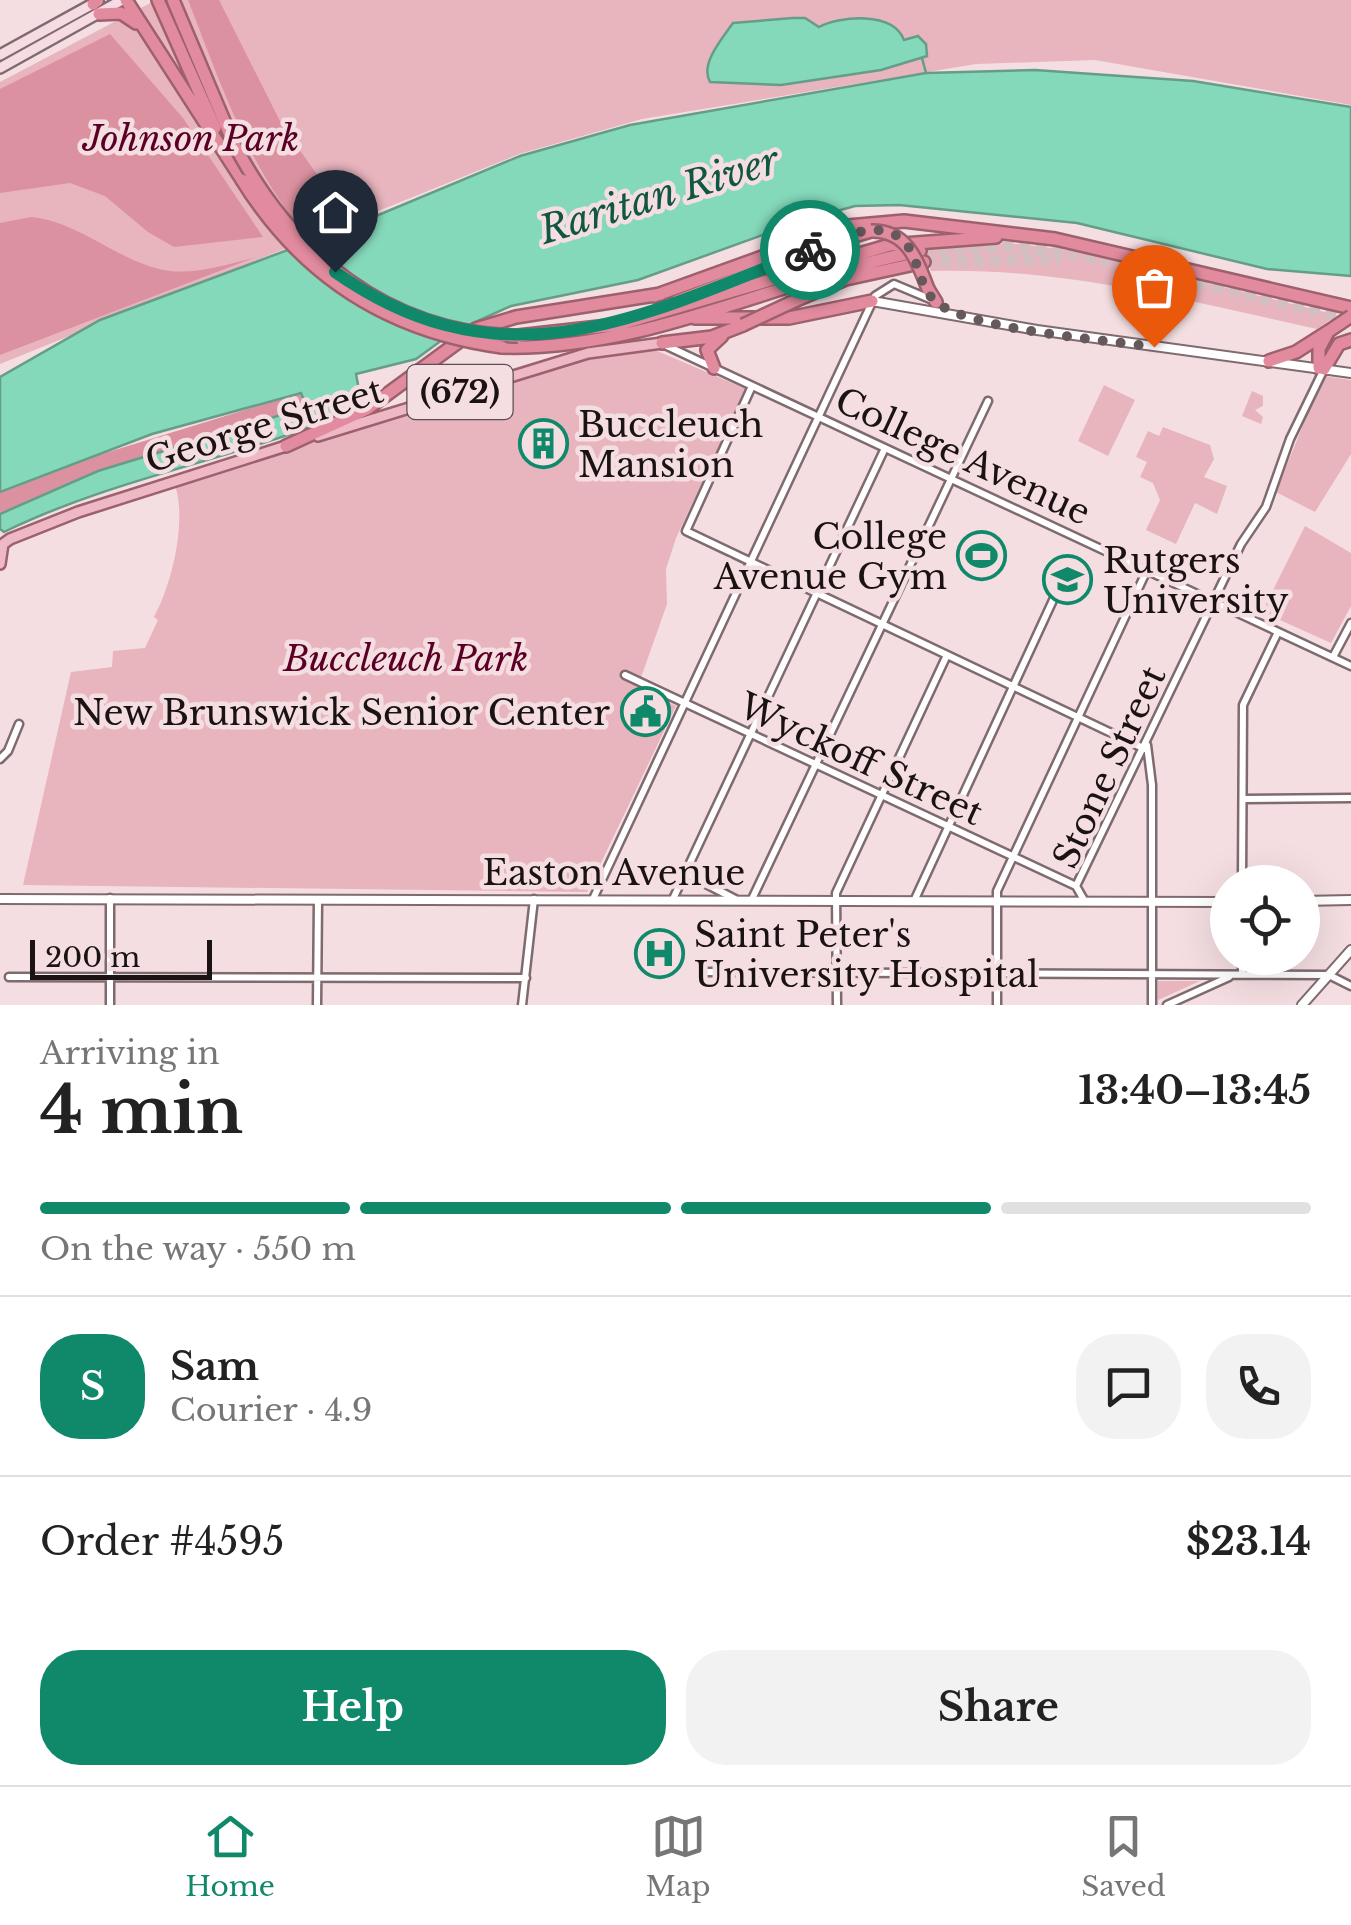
<!DOCTYPE html>
<meta charset="utf-8">
<style>
:root{--surface:#fff;--page:#f2f2f2;--text:#222;--muted:#767676;--line:#e0e0e0;--accent:#10896a}
body{margin:0;font-family:"Libre Baskerville",serif;background:var(--page);color:var(--text);height:100vh;display:flex;flex-direction:column;font-size:38px;white-space:nowrap}
*{box-sizing:border-box;margin:0}
p{font-size:32px;color:var(--muted)}
.icon{flex:none;width:55px;height:55px;fill:none;stroke:currentColor;stroke-width:2;stroke-linecap:round;stroke-linejoin:round}
.map{position:relative;height:1005px;overflow:hidden}
.panel{display:flex;flex-direction:column;background:var(--surface);flex:1}
.panel>*{flex:none}
.buttons{position:absolute;left:1210px;top:865px;display:grid;gap:20px}
.buttons a{display:grid;place-items:center;width:110px;height:110px;border-radius:50%;background:var(--surface);box-shadow:0 10px 40px #0002;font-size:50px}
.scale{position:absolute;left:30px;bottom:25px;width:182px;box-sizing:border-box;padding-left:10px;border:5px solid #1a1213;border-top:0;font-size:28px;line-height:35px;white-space:nowrap;color:#1a1213;-webkit-text-stroke:8px #f4dee1;paint-order:stroke}
.pin{position:absolute;display:grid;place-items:center;width:85px;height:85px;color:#fff;margin:-102px -42px;border-radius:50% 50% 50% 0;rotate:-45deg;box-shadow:0 0 10px #0007}
.pin .icon{rotate:45deg}
.courier{position:absolute;display:grid;place-items:center;width:100px;height:100px;margin:-50px;border:8px solid #10896a;border-radius:50%;background:#fff;color:#222;box-shadow:0 2px 12px #0007}
.headline em{font-style:normal;font-weight:800}
.headline div{display:flex;flex-direction:column-reverse}
.headline{display:flex;align-items:center;justify-content:space-between;height:170px;padding:0 40px}
h1{font-size:65px;font-weight:800;line-height:75px}
.bar{display:grid;grid-template-columns:repeat(4,1fr);gap:15px 10px;align-content:center;height:120px;padding:0 40px}
.bar i{height:12px;border-radius:8px;background:var(--line)}
.bar .on{background:var(--accent)}
.bar p{grid-column:span 4}
.line{display:flex;align-items:center;gap:25px;padding:0 40px;border-top:2px solid var(--line)}
.line div{flex:1}
.round{display:grid;place-items:center;flex:none;width:105px;height:105px;border-radius:40px;background:var(--page)}
.button{display:flex;gap:20px;margin-top:auto;padding:20px 40px}
.button a{flex:1;height:115px;border-radius:40px;background:var(--accent);color:#fff;font-size:40px;font-weight:800;line-height:115px;text-align:center}
.button a+a{background:var(--page);color:var(--text)}
.tab-bar{display:flex;justify-content:space-around;align-items:center;height:140px;border-top:2px solid var(--line);background:var(--surface);font-size:28px;color:var(--muted)}
.tab-bar a{display:grid;justify-items:center;gap:5px}
.tab-bar .on{color:var(--accent)}
.map>svg:first-child{display:block}
</style>
<div class="map">
<svg width="1351" height="1005" viewBox="0 0 1351 1005">
<rect width="100%" height="100%" fill="#f4dee1"/>
<path fill="#e8b4be" d="M156 0H1351V105L1095 60 976 64 642 119 519 154 0 364V82Z
M1019 244 1082 252 1337 315 1317 329C1189 301 1063 267 931 271L921 245Z
M648 347 746 389 676 538 666 569 667 604 638 686 676 706 587 892 23 885 71 672 112 667 113 651 145 648 158 620 154 617C172 584 187 522 175 485L592 356Z
M1323 376 1351 380V454L1315 512 1276 492Z
M1104 385 1135 400 1108 456 1078 441Z
M1252 391 1263 396V406L1255 410 1263 417 1261 424 1242 416Z
M1163 427 1210 445 1214 459 1204 477 1227 486 1217 514 1195 503 1176 544 1146 530 1160 500 1153 483 1140 477 1147 462 1136 457 1148 431 1159 436Z
M1305 526 1351 553V606L1331 643 1262 612Z
M1158 981H1200L1158 1000Z"/>
<path fill="#dc91a0" d="M188 0H219L283 127 337 202 295 221C244 156 218 76 188 0Z
M110 34 183 118 263 237 174 247 148 232 105 196 70 183 0 193V89Z
M31 217C82 222 120 264 170 271 197 274 231 264 256 257L0 355V223Z
M303 392 307 408 98 471 0 514V491L76 462Z"/>
<path fill="#85d9bb" stroke="#659d89" stroke-width="2.5" d="M793 18H805L819 27C840 16 893 11 904 40L918 36 926 44 927 56 881 70 781 85 710 82C700 65 720 41 733 23Z
M1035 70 1193 81 1351 107V276L1267 269 1077 223 899 205 855 206 804 220 638 280 511 306 453 332 416 359 356 374 360 395 356 397 358 408 352 411C240 458 114 478 4 532L0 529V514L98 471 307 407 301 393 152 434 0 492V377L100 320 352 226 520 156 630 125 926 73Z"/>
<g fill="none" stroke-linecap="round" stroke-linejoin="round">
<path stroke="#659d89" stroke-width="2.5" d="M922 58 926 73"/>
<path stroke="#d3bfc2" stroke-width="11" stroke-dasharray="11 5.5" stroke-linecap="butt" d="M920 251 1005 247 1080 255 1351 319
M924 262 1060 259"/>
<defs>
<path id="minor" d="M667 346 1351 666
M752 386 686 531 1145 749
M1333 657 1351 623
M625 675 1076 886
M1147 745 1152 785V1005
M0 759 8 751 19 724
M1244 799 1351 798
M685 873 735 899
M1242 882 1243 705 1278 632
M593 899 875 296 894 284 930 299
M673 899 885 448
M752 899 988 401
M915 899 1060 585
M1084 900 1076 886 1241 544 1266 507 1290 439 1324 369
M701 972 1329 975 1351 986
M1242 974V958
M9 977 526 978
M110 1005V898
M317 1005 318 900
M522 1005 534 899
M837 1005 836 893 947 655
M997 1005V891L1147 570
M1167 1005 1229 977"/>
<path id="tertiary" d="M872 301 1037 330 1351 373
M0 899 1228 902
M1302 901 1351 900
M1302 1005 1351 950"/>
<path id="secondary" d="M0 55 98 1
M0 68 122 0"/>
<path id="primary" d="M318 436 588 353 662 343
M0 564 3 544 10 539 78 512 289 445"/>
<path id="motorway" d="M126 0 242 180
M158 0 215 128
M173 0 233 142
M93 4 97 0
M99 14 121 13 136 23
M770 261 871 231
M928 289 936 302
M654 296 848 226 904 221 1055 239 1351 308
M677 301 776 263
M790 303 846 279 924 262
M695 318H789L872 301
M518 336 617 325 890 245 996 237
M662 343 712 337 743 325
M502 347C646 351 780 278 920 251
M1269 361 1296 352 1329 331
M714 368 707 350 722 336
M1319 368V349L1327 334
M1324 369 1339 344 1351 340
M286 446 367 409 476 329 516 317 661 294"/>
</defs>
<use href="#minor" stroke="#7f6b6f" stroke-width="11"/>
<use href="#tertiary" stroke="#7f6b6f" stroke-width="12"/>
<use href="#secondary" stroke="#7f6b6f" stroke-width="14"/>
<use href="#primary" stroke="#9c616d" stroke-width="14"/>
<use href="#motorway" stroke="#9c616d" stroke-width="16"/>
<use href="#minor" stroke="#fff" stroke-width="6"/>
<use href="#tertiary" stroke="#fff" stroke-width="8"/>
<use href="#secondary" stroke="#f6dce2" stroke-width="9"/>
<use href="#primary" stroke="#eeb9c5" stroke-width="9"/>
<use href="#motorway" stroke="#e28b9e" stroke-width="11"/>
<defs>
<path id="motorway-bridge" d="M233 142C291 254 388 334 518 336
M242 180C302 277 390 332 502 347
M871 231C907 230 917 260 928 289
M743 325 790 303
M1329 331 1351 316"/>
</defs>
<use href="#motorway-bridge" stroke="#9c616d" stroke-width="16" stroke-linecap="butt"/>
<use href="#motorway-bridge" stroke="#e28b9e" stroke-width="11"/>
</g>
<g fill="none" stroke-linecap="round" stroke-linejoin="round">
<path stroke="#66595b" stroke-width="10" stroke-dasharray="0 18" d="M810 250C832 242 861 226 884 231 923 239 912 282 936 302 970 330 1106 340 1154 347"/>
<path stroke="#10896a" stroke-width="12" d="M335 272C504 390 640 317 810 250"/>
</g>
<defs>
<symbol id="building-ring" viewBox="-11 -11 22 22"><circle r="9.5" fill="#f4dee1" stroke="#10896a" stroke-width="1.5"/><path d="M-4-6H4V6H1V3H-1V6H-4ZM-2.5-4.3h1.7v1.8h-1.7ZM.8-4.3h1.7v1.8H.8ZM-2.5-1h1.7V.8h-1.7ZM.8-1h1.7V.8H.8Z" fill="#10896a"/></symbol>
<symbol id="stadium-ring" viewBox="-11 -11 22 22"><circle r="9.5" fill="#f4dee1" stroke="#10896a" stroke-width="1.5"/><path d="M0-5a6.5 5 0 1 0 0 10a6.5 5 0 1 0 0-10ZM-3.5-1.8h7v3.6h-7Z" fill="#10896a"/></symbol>
<symbol id="university-ring" viewBox="-11 -11 22 22"><circle r="9.5" fill="#f4dee1" stroke="#10896a" stroke-width="1.5"/><path d="M0-5L7-2L0 1L-7-2ZM-4 1L0 2.5L4 1V4Q0 6-4 4Z" fill="#10896a"/></symbol>
<symbol id="civic-ring" viewBox="-11 -11 22 22"><circle r="9.5" fill="#f4dee1" stroke="#10896a" stroke-width="1.5"/><path d="M-.6-6.5H3V-4.5H.6V-3L4-1V1h2V6H-6V1h2V-1L-.6-3ZM-1.2 2.5V6h2.4V2.5Z" fill="#10896a"/></symbol>
<symbol id="hospital-ring" viewBox="-11 -11 22 22"><circle r="9.5" fill="#f4dee1" stroke="#10896a" stroke-width="1.5"/><path d="M-5-5h3v3.5h4V-5h3V5h-3V1.5h-4V5h-3Z" fill="#10896a"/></symbol>
</defs>
<g fill-rule="evenodd">
<use href="#building-ring" x="516" y="416" width="55" height="55"/>
<use href="#stadium-ring" x="954" y="528" width="55" height="55"/>
<use href="#university-ring" x="1040" y="552" width="55" height="55"/>
<use href="#civic-ring" x="618" y="684" width="55" height="55"/>
<use href="#hospital-ring" x="632" y="926" width="55" height="55"/>
</g>
<g text-anchor="middle" dominant-baseline="central" stroke-width="9" stroke-linejoin="round" paint-order="stroke">
<rect fill="#f4dee1" stroke="#5b4f51" stroke-width="2.5" x="407.5" y="365" width="105" height="54" rx="8"/>
<g font-size="32" font-weight="bold" fill="#1a1213">
<text x="460" y="392">(672)</text>
</g>
<g font-size="35" font-style="italic" fill="#5b0024" stroke="#f4dee1">
<text x="191" y="138">Johnson Park</text>
<text x="406" y="658">Buccleuch Park</text>
</g>
<g font-size="35" fill="#1a1213" stroke="#f4dee1" text-anchor="start">
<text x="578" y="424">Buccleuch<tspan x="578" dy="40">Mansion</tspan></text>
<text x="947" y="536" text-anchor="end">College<tspan x="947" dy="40">Avenue Gym</tspan></text>
<text x="1103" y="560">Rutgers<tspan x="1103" dy="40">University</tspan></text>
<text x="610" y="712" text-anchor="end">New Brunswick Senior Center</text>
<text x="694" y="934">Saint Peter's<tspan x="694" dy="40">University Hospital</tspan></text>
</g>
<g font-size="35" fill="#1a1213" stroke="#f4dee1">
<text transform="translate(264 425) rotate(-17)">George Street</text>
<text transform="translate(963 456) rotate(25)">College Avenue</text>
<text transform="translate(861 759) rotate(25)">Wyckoff Street</text>
<text transform="translate(1109 767) rotate(-65)">Stone Street</text>
<text x="614" y="872">Easton Avenue</text>
</g>
<g font-size="38" font-style="italic" fill="#115643" stroke="#f4dee1">
<text transform="translate(659 195) rotate(-17)">Raritan River</text>
</g>
</g>
</svg>
<div class="buttons">
<a><svg class="icon" aria-label="locate" viewBox="0 0 24 24"><circle cx="12" cy="12" r="6"/><path d="M12 2v4M12 18v4M2 12h4M18 12h4"/></svg></a>
</div>
<div class="scale">200 m</div>
<div class="pin" style="left:1154px;top:347px;background:#ea580c"><svg class="icon" aria-label="bag" viewBox="0 0 24 24"><path d="M5 8h14l-1 12H6zM9 8a3 3 0 0 1 6 0"/></svg></div>
<div class="pin" style="left:335px;top:272px;background:#1f2937"><svg class="icon" aria-label="home" viewBox="0 0 24 24"><path d="M3 11l9-7 9 7M6 9v11h12V9"/></svg></div>
<div class="courier" style="left:810px;top:250px"><svg class="icon" aria-label="bike" viewBox="0 0 24 24"><circle cx="6" cy="16" r="4"/><circle cx="18" cy="16" r="4"/><path d="M6 16l4-8h5l3 8M10 8l3 8H6M13 5h3"/></svg></div>
</div>
<section class="panel">
<div class="headline"><div><h1>4 min</h1><p>Arriving in</p></div><em>13:40–13:45</em></div>
<div class="bar"><i class="on"></i><i class="on"></i><i class="on"></i><i></i><p>On the way · 550 m</p></div>
<div class="line" style="height:180px"><b class="round" style="background:var(--accent);color:#fff">S</b><div><b>Sam</b><p>Courier · 4.9</p></div><a class="round"><svg class="icon" aria-label="chat" viewBox="0 0 24 24"><path d="M4 5h16v11H9l-5 4z"/></svg></a><a class="round"><svg class="icon" aria-label="phone" viewBox="0 0 24 24"><path d="M5 4h4l2 5-3 2q2 4 5 5l2-3 5 2v4C11 20 4 13 5 4z"/></svg></a></div>
<div class="line" style="height:130px"><div>Order #4595</div><b>$23.14</b></div>
<div class="button"><a>Help</a><a>Share</a></div>
</section>
<nav class="tab-bar">
<a class="on"><svg class="icon" aria-label="home" viewBox="0 0 24 24"><path d="M3 11l9-7 9 7M6 9v11h12V9"/></svg>Home</a>
<a><svg class="icon" aria-label="map" viewBox="0 0 24 24"><path d="M3 6l6-2 6 2 6-2v14l-6 2-6-2-6 2zM9 4v14M15 6v14"/></svg>Map</a>
<a><svg class="icon" aria-label="saved" viewBox="0 0 24 24"><path d="M7 4h10v16l-5-4-5 4z"/></svg>Saved</a>
</nav>
